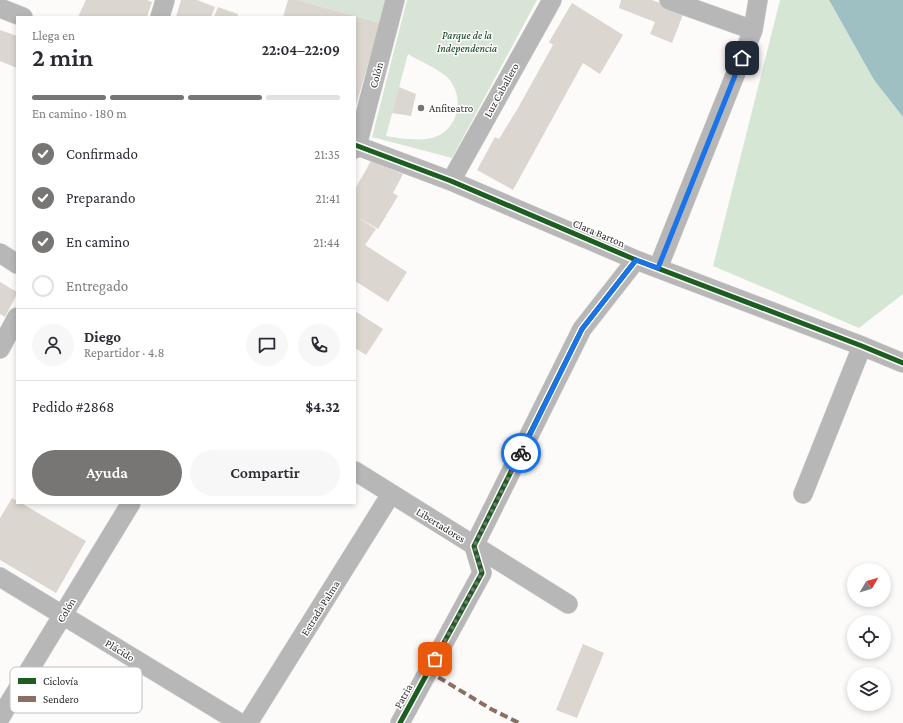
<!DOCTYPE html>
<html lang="es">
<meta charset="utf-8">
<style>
:root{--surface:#fff;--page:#f7f7f7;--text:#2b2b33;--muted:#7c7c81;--line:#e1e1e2;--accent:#787674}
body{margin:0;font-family:"Crimson Pro",serif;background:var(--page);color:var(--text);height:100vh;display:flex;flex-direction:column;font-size:15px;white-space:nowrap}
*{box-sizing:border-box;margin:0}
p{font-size:13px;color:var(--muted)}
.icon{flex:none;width:22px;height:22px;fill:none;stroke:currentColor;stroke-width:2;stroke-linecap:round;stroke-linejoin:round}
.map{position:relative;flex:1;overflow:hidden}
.side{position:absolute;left:16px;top:16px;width:340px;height:488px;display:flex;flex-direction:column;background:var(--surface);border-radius:0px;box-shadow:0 2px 6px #0003}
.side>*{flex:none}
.needle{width:26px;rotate:52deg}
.buttons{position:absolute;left:847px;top:563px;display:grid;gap:8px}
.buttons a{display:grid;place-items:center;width:44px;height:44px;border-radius:50%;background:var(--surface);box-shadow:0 2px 6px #0003;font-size:20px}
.pin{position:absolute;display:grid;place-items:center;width:34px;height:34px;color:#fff;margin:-17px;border-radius:8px;box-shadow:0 2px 6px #0006}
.courier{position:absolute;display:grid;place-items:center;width:40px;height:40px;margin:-20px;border:3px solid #1a73e8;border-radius:50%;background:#fff;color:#222;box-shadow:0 1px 5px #0007}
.overview em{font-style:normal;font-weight:600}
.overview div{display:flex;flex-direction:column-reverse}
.overview{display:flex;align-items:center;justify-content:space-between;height:68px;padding:0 16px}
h1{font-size:26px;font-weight:600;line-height:30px}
.bar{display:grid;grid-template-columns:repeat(4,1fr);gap:6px 4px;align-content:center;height:48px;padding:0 16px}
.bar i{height:5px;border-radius:3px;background:var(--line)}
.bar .active{background:var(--accent)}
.bar p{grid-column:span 4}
.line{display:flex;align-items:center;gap:10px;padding:0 16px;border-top:1px solid var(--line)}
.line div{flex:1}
.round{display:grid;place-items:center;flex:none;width:42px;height:42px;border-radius:21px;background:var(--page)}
ol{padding:0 16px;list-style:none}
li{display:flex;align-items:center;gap:12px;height:44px}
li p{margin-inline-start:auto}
li .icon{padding:4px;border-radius:50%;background:var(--accent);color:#fff;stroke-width:4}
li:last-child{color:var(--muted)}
li i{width:22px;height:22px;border:2px solid var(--line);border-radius:50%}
.action{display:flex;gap:8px;margin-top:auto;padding:8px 16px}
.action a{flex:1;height:46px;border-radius:24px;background:var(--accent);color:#fff;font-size:16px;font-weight:600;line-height:46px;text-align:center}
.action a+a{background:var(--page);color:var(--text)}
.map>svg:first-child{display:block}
</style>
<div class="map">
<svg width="903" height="723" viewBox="0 0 903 723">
<rect width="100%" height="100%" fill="#fdfbf9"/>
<path fill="#d7e4d6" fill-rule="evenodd" d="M297 0H385L380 23Z
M407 0H537L452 158 372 137ZM408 54C419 61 439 69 448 78 465 97 459 128 435 137 422 142 399 138 386 136Z"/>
<path fill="#d6e6d5" d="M780 0H829L874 80 903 117V294L859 328 713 266Z"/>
<path fill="#9fc0c2" d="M829 0H903V117L874 80Z"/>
<path fill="#dbd6cf" d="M86 0H147L152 2 147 17H78Z
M181 0H197L215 7 211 17H176Z
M288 0H297L380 23 355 109V17H283Z
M621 0H652L684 12 672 43 650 34 655 22 619 8Z
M572 3 623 35 600 74 583 63 513 190 477 170 495 137 499 139 518 108 553 45 549 42Z
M218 7 238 14 237 17H214Z
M0 30 17 36V68L0 61Z
M399 87 416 94 411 116 392 113Z
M371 161 403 174 393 193 398 196 378 229 356 216 376 229 365 245 407 272 388 302 355 281V189Z
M0 282 17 292V294L5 317 0 314Z
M355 311 383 329 366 355 355 348Z
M12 498 17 501V503H21L86 541 56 593 0 560V518Z
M583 644 604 653 577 718 556 710Z"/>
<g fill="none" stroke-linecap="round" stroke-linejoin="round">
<defs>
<path id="minor" d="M669 0 753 30
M0 8 23 17
M160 17 165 0
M355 145 451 181 636 260 862 346 903 363
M355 149 357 146 395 0
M451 181 552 0
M0 253 17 264
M658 268 753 30 758 0
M0 349 17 317
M355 471 568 604
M803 494 862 346
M0 577 240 723
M0 718 131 503
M248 723 391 494
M400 723 482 573 474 546 582 329 636 260"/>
</defs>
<use href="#minor" stroke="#d7d6d5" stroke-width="20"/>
<use href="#minor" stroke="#b7b7b7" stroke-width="19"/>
<path stroke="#8d6e63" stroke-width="4" stroke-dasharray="8 4" stroke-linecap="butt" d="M428 671 491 709 519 723"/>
<defs>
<path id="cycleway" d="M355 145 451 181 636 260 862 346 903 363
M400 723 482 573 474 546 582 329 636 260"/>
</defs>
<use href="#cycleway" stroke="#fff" stroke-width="8"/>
<use href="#cycleway" stroke="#1b5e20" stroke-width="5"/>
</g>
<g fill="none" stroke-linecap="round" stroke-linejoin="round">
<path stroke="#787674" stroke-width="4" stroke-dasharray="0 7.2" d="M435 659 482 573 474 546 521 453"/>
<path stroke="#1a73e8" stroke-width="5" d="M521 453 582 329 636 260 658 268 742 58"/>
</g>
<circle fill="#787674" stroke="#fff" stroke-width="1.5" cx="421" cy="108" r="4"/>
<g text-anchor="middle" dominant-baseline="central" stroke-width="3" stroke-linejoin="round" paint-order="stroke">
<g font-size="11" font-style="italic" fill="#03330e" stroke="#fff">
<text x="467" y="35">Parque de la<tspan x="467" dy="13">Independencia</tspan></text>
</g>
<g font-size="11" fill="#302e2d" stroke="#fff">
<text transform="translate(376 75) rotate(-75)">Colón</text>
<text transform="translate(501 90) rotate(-61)">Luz Caballero</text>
<text transform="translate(599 233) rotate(23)">Clara Barton</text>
<text transform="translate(441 525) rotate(32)">Libertadores</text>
<text transform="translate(320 608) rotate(-58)">Estrada Palma</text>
<text transform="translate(66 610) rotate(-59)">Colón</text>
<text transform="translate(120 650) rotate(31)">Plácido</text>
<text transform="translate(403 696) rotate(-61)">Patria</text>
</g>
<g font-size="11" fill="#302e2d" stroke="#fff" text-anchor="start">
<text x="429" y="108">Anfiteatro</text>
</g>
</g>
<rect x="10" y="667" width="132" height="46" rx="6" fill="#fff" stroke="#c1c0c0" stroke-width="1"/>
<rect x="18" y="678" width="18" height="6" fill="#1b5e20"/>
<rect x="18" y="696" width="18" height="6" fill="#8d6e63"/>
<g font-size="11" fill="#302e2d">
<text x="43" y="685">Ciclovía</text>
<text x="43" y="703">Sendero</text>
</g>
</svg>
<div class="buttons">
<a><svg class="needle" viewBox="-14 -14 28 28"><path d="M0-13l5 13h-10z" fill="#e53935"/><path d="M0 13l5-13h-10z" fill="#7c7c81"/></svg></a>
<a><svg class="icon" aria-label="locate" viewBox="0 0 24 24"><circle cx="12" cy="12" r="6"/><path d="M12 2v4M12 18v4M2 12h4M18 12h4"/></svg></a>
<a><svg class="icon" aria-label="layers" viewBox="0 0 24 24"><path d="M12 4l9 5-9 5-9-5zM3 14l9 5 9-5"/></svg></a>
</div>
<div class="pin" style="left:435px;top:659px;background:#ea580c"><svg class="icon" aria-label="bag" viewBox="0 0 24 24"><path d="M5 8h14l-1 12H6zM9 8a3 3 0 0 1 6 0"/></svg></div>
<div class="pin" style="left:742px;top:58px;background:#1f2937"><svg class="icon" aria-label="home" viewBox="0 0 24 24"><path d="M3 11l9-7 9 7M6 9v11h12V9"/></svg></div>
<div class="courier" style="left:521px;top:453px"><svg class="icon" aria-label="bike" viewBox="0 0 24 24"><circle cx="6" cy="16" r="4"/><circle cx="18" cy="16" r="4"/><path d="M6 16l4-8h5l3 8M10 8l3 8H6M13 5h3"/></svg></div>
<section class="side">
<div class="overview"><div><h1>2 min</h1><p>Llega en</p></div><em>22:04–22:09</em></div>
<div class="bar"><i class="active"></i><i class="active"></i><i class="active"></i><i></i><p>En camino · 180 m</p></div>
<ol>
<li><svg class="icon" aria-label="check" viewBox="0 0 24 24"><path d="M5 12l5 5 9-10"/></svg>Confirmado<p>21:35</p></li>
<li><svg class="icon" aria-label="check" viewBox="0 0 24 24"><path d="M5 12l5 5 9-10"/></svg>Preparando<p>21:41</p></li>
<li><svg class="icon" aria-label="check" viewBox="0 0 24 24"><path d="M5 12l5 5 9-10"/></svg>En camino<p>21:44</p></li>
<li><i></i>Entregado</li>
</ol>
<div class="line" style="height:72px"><a class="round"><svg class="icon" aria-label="person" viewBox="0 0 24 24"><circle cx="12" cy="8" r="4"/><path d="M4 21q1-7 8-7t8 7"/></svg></a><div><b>Diego</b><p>Repartidor · 4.8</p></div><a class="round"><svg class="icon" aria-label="chat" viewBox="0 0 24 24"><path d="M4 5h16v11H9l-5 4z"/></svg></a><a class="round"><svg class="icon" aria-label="phone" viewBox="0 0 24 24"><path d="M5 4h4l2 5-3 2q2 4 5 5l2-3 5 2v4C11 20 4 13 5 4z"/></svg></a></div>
<div class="line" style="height:52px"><div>Pedido #2868</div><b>$4.32</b></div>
<div class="action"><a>Ayuda</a><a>Compartir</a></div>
</section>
</div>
